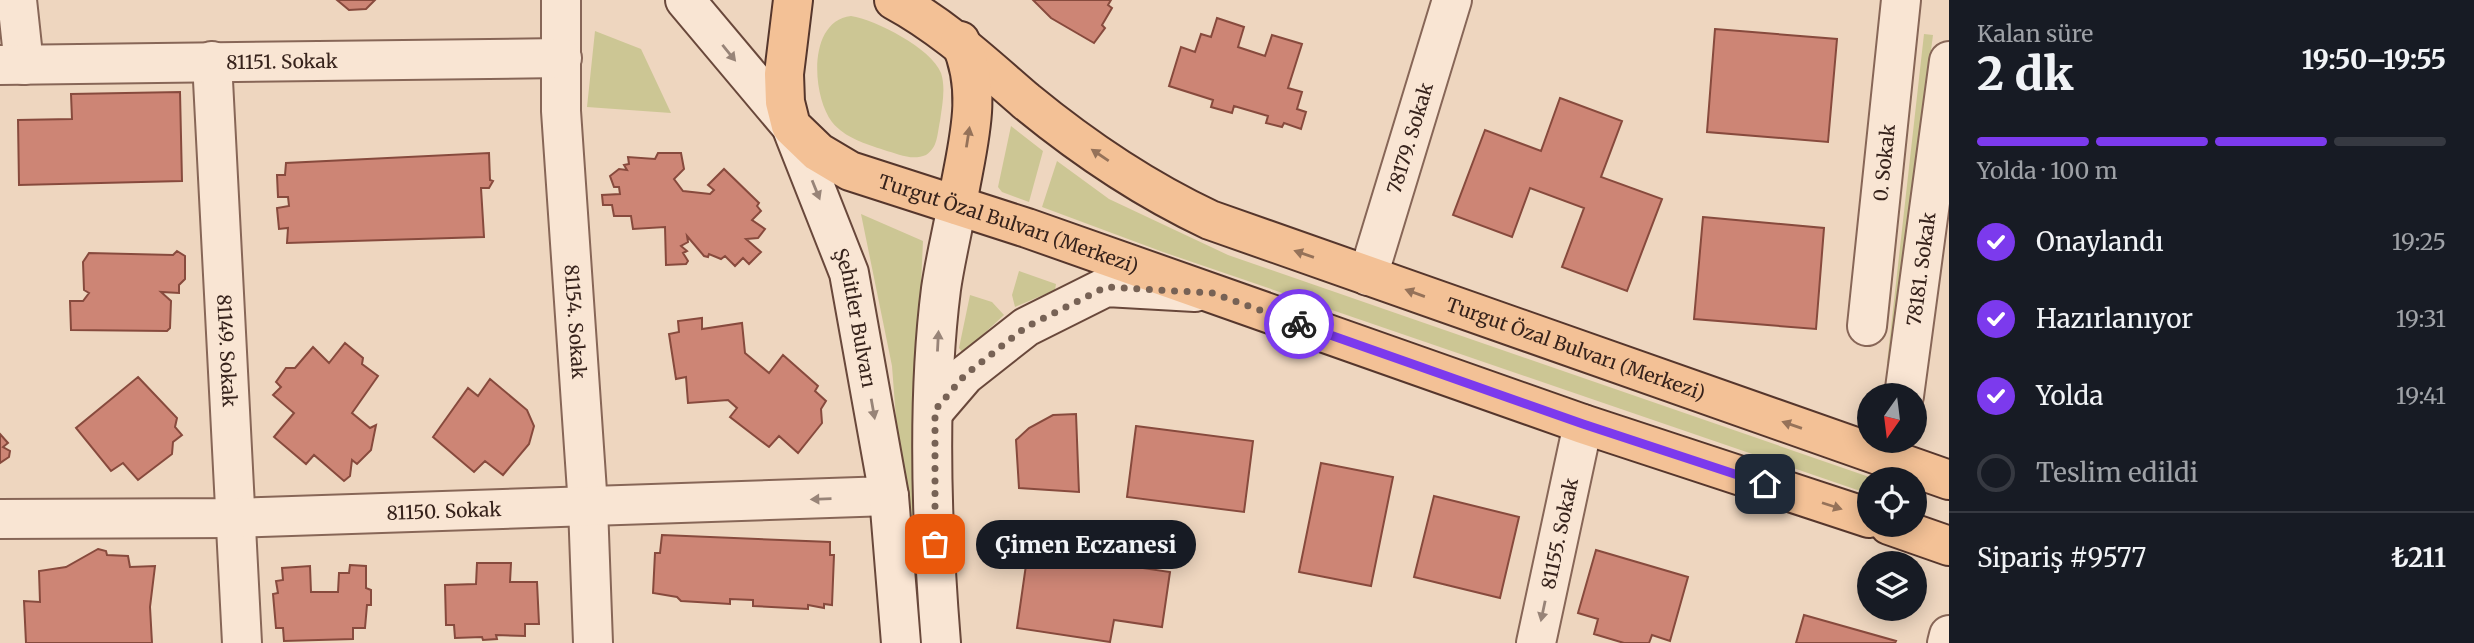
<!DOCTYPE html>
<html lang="tr">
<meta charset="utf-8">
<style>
:root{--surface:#171b24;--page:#20242c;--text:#f1f3f6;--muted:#9ea1a6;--line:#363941;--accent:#7c3aed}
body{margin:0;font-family:Merriweather,serif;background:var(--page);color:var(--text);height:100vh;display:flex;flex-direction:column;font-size:26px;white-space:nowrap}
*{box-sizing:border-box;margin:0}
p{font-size:23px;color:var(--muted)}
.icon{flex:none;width:38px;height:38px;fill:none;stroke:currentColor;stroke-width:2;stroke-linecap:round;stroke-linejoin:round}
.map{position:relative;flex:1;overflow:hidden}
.drawer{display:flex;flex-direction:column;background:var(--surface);width:525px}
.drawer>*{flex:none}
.needle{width:46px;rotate:194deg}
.buttons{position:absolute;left:1857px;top:383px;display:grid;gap:14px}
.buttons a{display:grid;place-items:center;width:70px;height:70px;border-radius:50%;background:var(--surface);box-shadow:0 4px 18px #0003;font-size:35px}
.pin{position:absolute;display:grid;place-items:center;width:60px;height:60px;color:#fff;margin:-30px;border-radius:14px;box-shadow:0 4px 10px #0006}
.courier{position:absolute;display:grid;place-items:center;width:70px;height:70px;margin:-35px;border:5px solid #7c3aed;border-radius:50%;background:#fff;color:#222;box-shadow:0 2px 9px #0007}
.bubble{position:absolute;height:49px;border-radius:24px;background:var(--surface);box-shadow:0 4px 18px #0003;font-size:23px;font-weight:800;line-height:49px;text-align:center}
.head em{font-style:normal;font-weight:800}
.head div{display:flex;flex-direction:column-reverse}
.head{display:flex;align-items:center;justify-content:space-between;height:119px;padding:0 28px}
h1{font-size:46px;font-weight:800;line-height:52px}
.bar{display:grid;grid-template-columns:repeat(4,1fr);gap:10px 7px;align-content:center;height:84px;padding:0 28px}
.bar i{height:9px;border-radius:5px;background:var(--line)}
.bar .on{background:var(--accent)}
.bar p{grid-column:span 4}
.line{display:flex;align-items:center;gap:18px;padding:0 28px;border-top:2px solid var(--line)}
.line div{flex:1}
ol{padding:0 28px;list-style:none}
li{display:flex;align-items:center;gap:21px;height:77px}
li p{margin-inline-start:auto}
li .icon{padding:7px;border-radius:50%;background:var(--accent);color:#fff;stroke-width:4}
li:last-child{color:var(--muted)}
li i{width:38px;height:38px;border:4px solid var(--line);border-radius:50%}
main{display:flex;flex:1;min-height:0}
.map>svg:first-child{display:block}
</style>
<main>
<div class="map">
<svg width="1949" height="643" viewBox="0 0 1949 643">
<rect width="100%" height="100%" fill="#eed6bf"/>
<path fill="#ccc694" d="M851 16C876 20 931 48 941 73 946 88 942 106 940 121 937 135 938 147 926 155 912 161 898 154 884 150 866 144 845 138 832 122 812 96 807 21 851 16Z
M595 31 641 49 671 113 587 107Z
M1924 34 1933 35 1890 364 1887 363Z
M1011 126 1043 151 1029 202 1002 192 998 187Z
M1057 161 1109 199 1228 255 1875 479 1869 480V494L1163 252 1042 207Z
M861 214 923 241 917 372 924 643H913L892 366Z
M1019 271 1056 284 1055 290 1015 307 1012 295Z
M970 295 992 302 1004 315 963 353 959 348Z"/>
<path fill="#cd8575" stroke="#874a3d" stroke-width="2" d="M337 0H375L366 9 349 10Z
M1033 0H1111L1108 5 1112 8 1102 25 1105 28 1094 43 1051 18Z
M1217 18 1244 27 1238 47 1265 56 1272 35 1302 44 1288 88 1302 92 1297 109 1306 112 1301 129 1284 123 1282 127 1266 123 1268 116 1234 106 1232 113 1211 107 1213 100 1169 86 1181 47 1195 52 1201 34 1211 37Z
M1715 29 1837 39 1828 142 1707 132Z
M180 92 182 181 19 185 18 120 72 119 71 94Z
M1560 98 1622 121 1601 177 1662 199 1627 291 1562 267 1584 208 1530 188 1512 237 1453 215 1485 130 1541 151Z
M489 153 490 180 493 181 489 188H481L484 237 287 243 288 228 279 229 277 208 289 206 288 197H278L277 175H285L286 163Z
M658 153H681L684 169 674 179 683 191 710 194 714 190 708 185 724 169 759 203 757 206 761 211 752 220 765 229 758 238 746 239 761 252 749 264 743 258 735 266 725 256 721 259 709 254 708 257 704 256 687 236 688 242 681 246 687 251 683 253 688 261 686 264 666 265 665 227 633 229 631 216H614L612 205H603L602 195 620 194 619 187H614L610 176 619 169 627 170 624 165 629 164 628 157 655 159Z
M1703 217 1824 228 1816 329 1694 319Z
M177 251 185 256V279L179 285V293L161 292 171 301 170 328 167 331 71 330 70 301H83L89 293 84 290 83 262 89 253 173 255Z
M702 318V329L742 323 745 353 769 373 783 355 818 386 815 391 826 401 821 409 822 423 798 453 779 436 769 447 730 417 737 408 728 400 688 403 686 377 676 379 669 334 679 332 678 321Z
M345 343 363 358 362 364 378 376 352 413 370 428 376 425 371 450 357 464 352 460 350 476 344 481 314 455 306 464 274 437 294 413 273 395 281 387 276 382 286 368H295L313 347 329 363Z
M138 377 177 418 175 427 182 435 173 442 172 454 138 480 123 463 111 471 76 428Z
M490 379 527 410 534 426 529 444 503 475 485 461 474 472 433 437 468 388 478 396Z
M1076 414 1079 492 1019 488 1016 440 1029 428 1053 415Z
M1136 426 1253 441 1244 512 1127 497Z
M0 434 8 443 3 447 10 451 9 457 0 463Z
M1321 463 1393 477 1371 586 1299 572Z
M1434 496 1519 517 1500 598 1414 577Z
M662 535 830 542V555H834L832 605 824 604V608L808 605V609L753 606V600L730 599V604L681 601 677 597 653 593 655 553H660Z
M98 549 106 551 107 555 128 556 130 567 155 566 150 607 152 643H26L24 601 40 602 39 571 66 567Z
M1596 550 1688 577 1670 641 1652 635 1649 643H1624L1594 634 1598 619 1578 613Z
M1028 551 1170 572 1162 627 1114 620 1110 642 1017 628Z
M477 563H511L510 582H537L539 624H525V636L496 635 497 639 483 640 482 637 455 638 454 625H446L445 585 476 584Z
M350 565 366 566V588L371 590V605H367L365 628H353V639L284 641 283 628H276L273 594 278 593 276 581 283 580 282 568 310 566 311 592H338L339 573H349Z
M1804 615 1896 641 1895 643H1796Z"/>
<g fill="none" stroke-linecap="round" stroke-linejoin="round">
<defs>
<g id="minor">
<path d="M17 0 24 65"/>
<path id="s1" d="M561 0V111L588 506 593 643"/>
<path id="s2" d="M212 61 242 643"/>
<path id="s3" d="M0 65 562 58"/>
<path id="s4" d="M1368 276 1452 0"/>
<path id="s5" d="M1867 326 1901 0"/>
<path id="s6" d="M1904 396 1949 61"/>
<path id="s7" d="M0 519 235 518 889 496"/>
<path id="s8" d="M1536 643 1583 424"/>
<path d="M1947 643 1949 635"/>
</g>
<g id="secondary">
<path id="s9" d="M685 0 791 126 849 273 889 496 901 643"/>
<path d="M935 410 965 375 1026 327 1106 287 1195 292"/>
<path d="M941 643C932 533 927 399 941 289 945 261 952 233 957 205"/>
</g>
<g id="primary">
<path id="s10" d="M793 0 784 74 785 102 791 126 818 152 850 171 1027 228 1583 424 1869 518"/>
<path id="s11" d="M894 0C944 27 983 64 1026 101 1082 147 1144 189 1210 220L1949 480"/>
<path d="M957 205C966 148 985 95 960 41"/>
<path d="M1889 525 1949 546"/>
</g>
</defs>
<use href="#minor" stroke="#876657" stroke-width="42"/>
<use href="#secondary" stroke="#69483b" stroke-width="42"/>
<use href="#primary" stroke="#55362c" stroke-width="42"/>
<use href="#minor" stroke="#f9e5d3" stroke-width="38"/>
<use href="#secondary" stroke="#f9e5d3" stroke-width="38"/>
<use href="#primary" stroke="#f3c196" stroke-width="38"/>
</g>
<defs><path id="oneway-solid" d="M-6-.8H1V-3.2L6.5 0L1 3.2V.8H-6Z" transform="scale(1.75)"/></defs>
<g fill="#988478">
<use href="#oneway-solid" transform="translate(729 53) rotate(51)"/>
<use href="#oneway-solid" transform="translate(816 190) rotate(68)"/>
<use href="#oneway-solid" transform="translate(938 341) rotate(-87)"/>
<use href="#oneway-solid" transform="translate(873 409) rotate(80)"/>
<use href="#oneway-solid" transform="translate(821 499) rotate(178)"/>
<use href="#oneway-solid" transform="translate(1543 611) rotate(102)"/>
</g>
<g fill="#957259">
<use href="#oneway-solid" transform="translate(968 137) rotate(-81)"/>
<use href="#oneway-solid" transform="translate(1100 155) rotate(-146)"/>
<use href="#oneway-solid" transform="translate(1304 254) rotate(-161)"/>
<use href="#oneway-solid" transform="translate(1415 293) rotate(-160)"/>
<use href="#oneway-solid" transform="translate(1792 425) rotate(-161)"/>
<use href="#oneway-solid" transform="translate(1832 506) rotate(18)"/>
</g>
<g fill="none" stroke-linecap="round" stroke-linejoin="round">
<path stroke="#776255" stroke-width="7" stroke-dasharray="0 12.6" d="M935 544V410L965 375 1026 327 1106 287 1212 293 1299 324"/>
<path stroke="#7c3aed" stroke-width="9" d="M1299 324 1583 424 1765 484"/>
</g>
<g text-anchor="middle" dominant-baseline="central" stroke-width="5" stroke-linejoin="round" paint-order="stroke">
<g font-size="19" fill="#37231c" stroke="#f6e2cf">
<text stroke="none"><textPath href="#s3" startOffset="282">81151. Sokak</textPath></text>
<text stroke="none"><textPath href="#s4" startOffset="144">78179. Sokak</textPath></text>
<text stroke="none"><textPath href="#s5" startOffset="164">0. Sokak</textPath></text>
<text stroke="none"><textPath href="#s10" startOffset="369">Turgut Özal Bulvarı (Merkezi)</textPath></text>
<text stroke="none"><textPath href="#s6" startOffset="128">78181. Sokak</textPath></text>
<text stroke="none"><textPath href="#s9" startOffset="368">Şehitler Bulvarı</textPath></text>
<text stroke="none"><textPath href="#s1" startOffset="322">81154. Sokak</textPath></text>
<text stroke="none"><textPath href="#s11" startOffset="774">Turgut Özal Bulvarı (Merkezi)</textPath></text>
<text stroke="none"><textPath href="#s2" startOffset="290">81149. Sokak</textPath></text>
<text stroke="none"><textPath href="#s7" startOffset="444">81150. Sokak</textPath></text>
<text stroke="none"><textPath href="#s8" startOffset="112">81155. Sokak</textPath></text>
</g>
</g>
</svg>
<div class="buttons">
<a><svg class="needle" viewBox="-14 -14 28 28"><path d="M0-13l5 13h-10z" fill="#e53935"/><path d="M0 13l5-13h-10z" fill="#9ea1a6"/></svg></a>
<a><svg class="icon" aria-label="locate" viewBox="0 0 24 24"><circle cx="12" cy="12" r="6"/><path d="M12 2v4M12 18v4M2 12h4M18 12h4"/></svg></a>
<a><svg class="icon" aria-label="layers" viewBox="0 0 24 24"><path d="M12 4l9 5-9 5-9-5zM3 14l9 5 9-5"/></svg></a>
</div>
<div class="pin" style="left:935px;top:544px;background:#ea580c"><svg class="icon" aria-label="bag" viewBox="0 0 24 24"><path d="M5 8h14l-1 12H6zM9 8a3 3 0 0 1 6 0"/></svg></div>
<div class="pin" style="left:1765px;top:484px;background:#1f2937"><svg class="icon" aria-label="home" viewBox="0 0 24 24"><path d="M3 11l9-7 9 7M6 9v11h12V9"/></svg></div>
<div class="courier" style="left:1299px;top:324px"><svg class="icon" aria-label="bike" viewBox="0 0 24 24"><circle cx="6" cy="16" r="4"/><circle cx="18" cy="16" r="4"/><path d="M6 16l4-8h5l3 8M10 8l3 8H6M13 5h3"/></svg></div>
<div class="bubble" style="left:976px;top:520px;width:220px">Çimen Eczanesi</div>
</div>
<section class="drawer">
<div class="head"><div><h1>2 dk</h1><p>Kalan süre</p></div><em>19:50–19:55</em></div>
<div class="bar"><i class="on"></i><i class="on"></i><i class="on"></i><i></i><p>Yolda · 100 m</p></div>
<ol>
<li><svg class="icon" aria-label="check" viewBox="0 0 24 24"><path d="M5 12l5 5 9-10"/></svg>Onaylandı<p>19:25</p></li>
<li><svg class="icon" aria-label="check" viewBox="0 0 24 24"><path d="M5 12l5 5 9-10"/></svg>Hazırlanıyor<p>19:31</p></li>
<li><svg class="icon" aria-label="check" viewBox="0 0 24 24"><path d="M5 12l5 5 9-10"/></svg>Yolda<p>19:41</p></li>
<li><i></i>Teslim edildi</li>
</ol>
<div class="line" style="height:91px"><div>Sipariş #9577</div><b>₺211</b></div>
</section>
</main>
